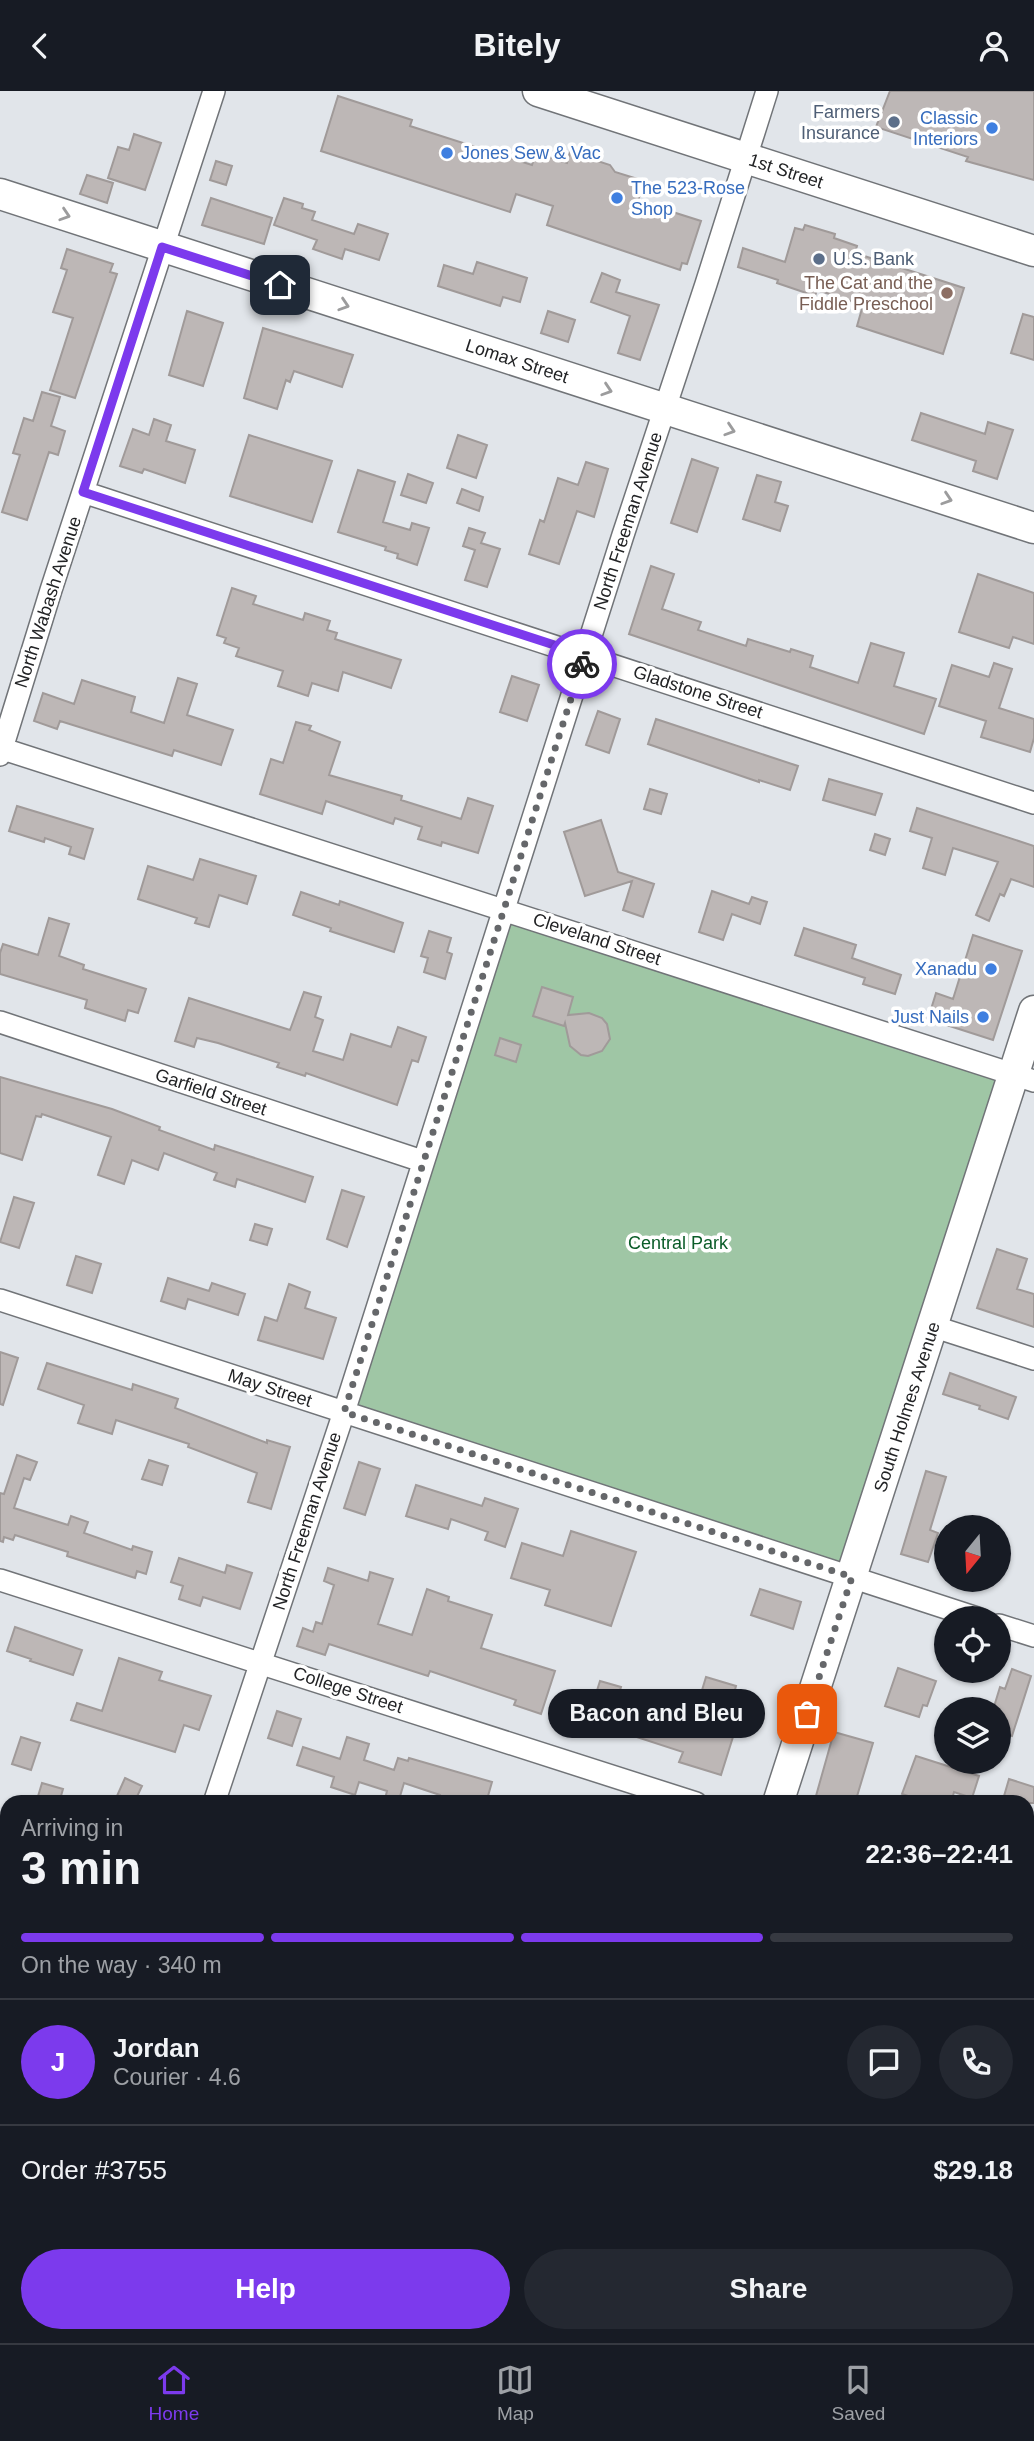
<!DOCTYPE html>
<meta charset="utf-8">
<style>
:root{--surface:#171b24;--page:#242831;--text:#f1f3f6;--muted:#9ea1a6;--line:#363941;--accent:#7c3aed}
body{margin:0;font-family:Arial,sans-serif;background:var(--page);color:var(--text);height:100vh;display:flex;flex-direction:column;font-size:26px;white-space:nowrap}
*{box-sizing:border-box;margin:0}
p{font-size:23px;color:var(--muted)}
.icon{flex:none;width:38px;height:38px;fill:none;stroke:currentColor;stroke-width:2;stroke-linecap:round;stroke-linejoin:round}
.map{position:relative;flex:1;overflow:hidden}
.sheet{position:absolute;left:0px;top:1704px;width:1034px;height:548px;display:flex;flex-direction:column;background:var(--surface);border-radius:21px 21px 0 0;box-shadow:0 2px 5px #0004}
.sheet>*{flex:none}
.needle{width:46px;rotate:198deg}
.fabs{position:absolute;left:934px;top:1424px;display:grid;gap:14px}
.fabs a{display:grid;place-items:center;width:77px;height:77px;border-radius:50%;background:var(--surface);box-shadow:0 2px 5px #0004;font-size:35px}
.pin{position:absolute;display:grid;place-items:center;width:60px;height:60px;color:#fff;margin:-30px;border-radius:14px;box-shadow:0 4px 10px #0006}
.courier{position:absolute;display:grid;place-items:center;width:70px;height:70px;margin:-35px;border:5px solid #7c3aed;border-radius:50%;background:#fff;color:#222;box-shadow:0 2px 9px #0007}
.bubble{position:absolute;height:49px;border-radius:24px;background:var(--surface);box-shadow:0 2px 5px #0004;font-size:23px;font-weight:700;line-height:49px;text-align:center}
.overview em{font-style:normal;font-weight:700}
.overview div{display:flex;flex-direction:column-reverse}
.overview{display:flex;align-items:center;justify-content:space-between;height:119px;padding:0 21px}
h1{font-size:46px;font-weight:700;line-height:52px}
.bar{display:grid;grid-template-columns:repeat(4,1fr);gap:10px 7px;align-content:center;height:84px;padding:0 21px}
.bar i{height:9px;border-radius:5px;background:var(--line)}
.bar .selected{background:var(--accent)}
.bar p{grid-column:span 4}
.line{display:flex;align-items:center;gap:18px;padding:0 21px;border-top:2px solid var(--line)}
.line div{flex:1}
.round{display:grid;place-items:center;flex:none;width:74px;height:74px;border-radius:37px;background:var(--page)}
.cta{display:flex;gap:14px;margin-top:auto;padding:14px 21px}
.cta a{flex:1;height:80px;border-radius:42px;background:var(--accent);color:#fff;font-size:28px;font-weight:700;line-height:80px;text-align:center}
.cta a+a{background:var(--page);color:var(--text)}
header{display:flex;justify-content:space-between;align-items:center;height:91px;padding:0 21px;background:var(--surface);font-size:32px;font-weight:700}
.tab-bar{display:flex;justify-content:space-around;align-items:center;height:98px;border-top:2px solid var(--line);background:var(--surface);font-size:19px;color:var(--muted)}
.tab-bar a{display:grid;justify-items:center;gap:4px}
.tab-bar .selected{color:var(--accent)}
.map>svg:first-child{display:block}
</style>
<header><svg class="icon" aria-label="back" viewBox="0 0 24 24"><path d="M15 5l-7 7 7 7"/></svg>Bitely<svg class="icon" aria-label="person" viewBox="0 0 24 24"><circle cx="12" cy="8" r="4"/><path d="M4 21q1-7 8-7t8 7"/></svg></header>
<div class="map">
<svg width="1034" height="2252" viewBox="0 0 1034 2252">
<rect width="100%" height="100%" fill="#e1e5ea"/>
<path fill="#9fc6a5" d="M505 818 1013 983 852 1486 344 1321Z
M0 2047 7 2049V2245H522L539 2252H0Z"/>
<path fill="#bdb7b6" stroke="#a09a99" stroke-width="2" d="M890 0H1034V89L966 70 968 66 876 36Z
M338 5 412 29 410 35 532 74 536 62 567 72 570 61 610 74 615 81 644 90 638 110 701 130 687 173 682 172 680 179 547 134 553 115 516 103 510 121 321 60Z
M134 43 161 52 145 99 108 87 118 56 129 59Z
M216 70 232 75 226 94 210 89Z
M87 84 113 92 107 112 80 103Z
M211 107 272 127 264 153 202 134Z
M284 107 303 113 302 117 315 121 312 129 354 143 358 133 388 143 379 169 345 158 342 168 313 158 317 149 274 134Z
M805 134 835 143 834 147 857 155 855 162 964 197 943 263 857 235 863 214 817 199 815 205 777 192 778 189 738 176 743 157 785 171 795 137 803 139Z
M67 158 113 173 110 181 117 183 75 307 50 299 73 227 53 221 67 179 61 177Z
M477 171 527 187 520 211 503 206 500 215 438 195 444 174 473 183Z
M602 182 620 189 616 201 659 214 640 269 618 262 630 225 591 211Z
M187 220 223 232 203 295 169 284Z
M548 220 575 229 568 251 541 242Z
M1023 223 1034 226V269L1011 262Z
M263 237 353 264 342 296 294 280 290 291 286 289 277 318 244 307Z
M42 301 60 306 51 335 65 340 58 364 49 361 27 429 2 421 20 364 13 362 24 327 33 330Z
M921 322 985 343 988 331 1013 339 997 388 973 380 976 370 912 349Z
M154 328 171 334 166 350 195 359 185 392 144 378 142 382 120 375 133 338 149 344Z
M249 344 332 370 312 431 230 405Z
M458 344 487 354 476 387 447 377Z
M692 368 718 377 697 441 671 432Z
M586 371 608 378 594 426 577 420 559 473 529 463 540 429 544 431 558 387 578 394Z
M358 379 395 391 383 431 410 439 412 432 429 437 417 474 397 467 398 463 385 459 386 456 338 441Z
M408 383 433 392 426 412 401 404Z
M757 384 781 391 775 411 788 415 780 440 743 428Z
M462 398 483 406 479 420 457 412Z
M469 437 485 442 481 452 500 458 487 496 465 489 475 459 463 455Z
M651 475 674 483 662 518 701 531 698 539 746 555 748 548 790 561 791 558 813 565 810 576 858 592 871 552 904 562 894 595 936 608 924 643 629 543Z
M978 483 1034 502V553L1013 546 1009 557 959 541Z
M232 497 256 505 253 513 303 529 305 522 330 530 327 539 337 542 335 548 401 569 391 597 343 581 338 600 312 592 308 605 278 595 283 580 236 565 239 557 224 552 226 547 217 544Z
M994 572 1012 578 999 617 1034 628V647L1030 661 981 646 986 630 939 615 952 574 989 586Z
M512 585 539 594 527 630 500 621Z
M178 587 197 593 187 624 233 639 221 674 174 659 172 665 60 630 57 638 34 630 43 602 74 613 82 589 135 606 131 621 164 632Z
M598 620 620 628 609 662 586 654Z
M656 628 798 675 790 699 759 689V691L648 653Z
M296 631 311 635 309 639 340 651 329 684 402 705 401 709 461 728 468 707 493 715 478 762 442 751 441 755 418 748 422 736 395 727 393 733 326 710 322 723 260 703 271 668 283 672Z
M829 688 882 703 875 724 823 709Z
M650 698 667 703 661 723 644 718Z
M17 715 93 738 84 768 69 763 71 756 45 747 44 751 9 740Z
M917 717 1034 755V796L1011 788 1004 805 1000 803 989 830 976 824 998 771 953 757 945 784 923 777 932 747 910 740Z
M601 729 618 781 654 793 643 826 623 819 632 790 585 805 564 741Z
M875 743 890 748 885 764 870 759Z
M200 768 256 785 247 813 219 804 209 836 195 832 197 827 138 808 148 775 193 789Z
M712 800 749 813 752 806 767 811 760 833 732 823 723 849 699 841Z
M301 801 339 814 340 810 403 832 394 861 330 840 331 837 293 824Z
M49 827 69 833 59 865 84 874 83 878 146 898 138 922 128 919 125 930 85 917 87 909 0 883V862L3 853 38 864Z
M804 837 856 854 852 867 901 884 895 903 863 893 865 887 795 864Z
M429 840 451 847 447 861 452 863 445 888 424 881 428 867 421 865Z
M973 844 1022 860 993 949 928 928 936 902 953 908Z
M542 896 573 906 568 924 589 922 602 927 607 933 610 948 602 960 588 965 581 964 570 955 565 932 564 935 533 925Z
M304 901 321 906 315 926 323 929 313 960 343 969 351 943 391 956 398 936 426 946 418 971 412 969 397 1014 306 982 305 985 277 976 279 972 218 952 197 947 194 956 175 950 189 907 290 939Z
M500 947 521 954 516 971 495 964Z
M0 986 112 1018 160 1036 159 1039 214 1059 215 1054 313 1086 305 1111 237 1088 235 1096 214 1089 217 1082 164 1062 158 1079 132 1069 124 1093 98 1084 111 1046 42 1023 41 1026 36 1025 22 1069 0 1062Z
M342 1099 364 1106 347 1156 327 1148Z
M14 1106 34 1112 19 1157 0 1151Z
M255 1133 272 1138 267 1154 250 1149Z
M997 1158 1027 1168 1017 1198 1034 1203V1236L977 1217Z
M76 1165 101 1173 92 1202 67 1194Z
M168 1187 209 1200 212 1192 245 1203 238 1224 188 1208 185 1218 161 1210Z
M289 1193 310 1201 305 1217 336 1227 323 1268 258 1249 265 1226 277 1230Z
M0 1261 18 1267 3 1314 0 1313Z
M47 1272 132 1299 133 1293 178 1308 175 1317 267 1352V1349L290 1356 271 1418 248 1411 257 1382 188 1356 189 1353 116 1329 112 1343 78 1332 84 1314 38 1298Z
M950 1282 1016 1306 1008 1328 979 1318 980 1315 943 1303Z
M17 1364 37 1371 30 1389 24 1387 14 1417 68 1434 71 1425 88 1431 84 1442 132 1459 133 1455 152 1461 146 1483 137 1480 135 1487 67 1465 68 1461 15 1444 13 1449 4 1446 3 1451 0 1450V1402L4 1403Z
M149 1369 168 1375 162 1394 142 1388Z
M359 1371 380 1378 365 1424 344 1417Z
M926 1380 946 1386 930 1439 938 1442 928 1471 901 1463Z
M416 1394 482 1415 485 1407 518 1418 505 1456 485 1449 488 1441 451 1428 448 1438 406 1425Z
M571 1440 636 1461 611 1535 545 1514 550 1499 511 1487 522 1452 563 1465Z
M179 1467 225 1482 227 1474 252 1482 240 1518 203 1506 200 1515 179 1508 183 1495 171 1491Z
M328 1477 368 1490 370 1481 393 1488 378 1533 412 1544 427 1498 449 1506 448 1510 492 1524 481 1557 555 1580 541 1623 514 1614 516 1609 430 1580 428 1585 329 1553 325 1564 297 1555 303 1537 313 1541 316 1531 322 1533 334 1494 324 1490Z
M760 1498 801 1511 793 1538 751 1524Z
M15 1536 82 1559 73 1584 30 1570 31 1568 7 1560Z
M119 1567 162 1581 159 1589 211 1605 199 1639 184 1634 175 1661 71 1629 77 1612 102 1620Z
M898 1577 936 1590 927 1615 923 1614 919 1626 885 1615Z
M1012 1578 1031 1585 1012 1645 999 1641V1619H993L1000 1596 1005 1598Z
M706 1586 736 1595 732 1610 743 1614 721 1684 679 1671 683 1661 597 1633 603 1612 594 1609 600 1590 621 1596 615 1615 690 1639Z
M277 1620 301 1628 292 1655 268 1647Z
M834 1641 873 1652 855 1712H814Z
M21 1646 40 1652 31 1679 12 1673Z
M347 1646 369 1653 364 1669 394 1679 398 1667 408 1670 409 1667 492 1691 486 1712H438L440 1704 404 1692 398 1712H384L387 1700 359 1691 355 1704 331 1696 334 1686 297 1674 303 1656 340 1668Z
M916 1665 979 1685 972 1707 954 1701 951 1712H929L902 1703Z
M125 1687 142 1695 134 1712 117 1705Z
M1009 1688 1034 1696V1712H1002Z
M42 1692 63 1698 59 1712H36Z"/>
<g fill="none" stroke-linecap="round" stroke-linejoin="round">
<defs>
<path id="minor" d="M83 401 1034 712
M0 657 1034 990
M0 664 51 499 214 0
M0 931 422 1070
M0 1209 980 1528
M932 1235 1034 1268
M0 1489 696 1712
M999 1534 1034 1545
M214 1712 344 1321 623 444 706 193 767 0
M0 1768 7 1770
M1027 1819 1034 1821
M1027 2097 1034 2099"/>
<path id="tertiary" d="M0 2047 7 2049
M603 2245 623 2252"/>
<path id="secondary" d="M538 0 1034 160
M0 103 1034 437
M778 1712 1034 920
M598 2252 600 2245"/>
</defs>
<use href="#minor" stroke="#717478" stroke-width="24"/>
<use href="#tertiary" stroke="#717478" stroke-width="30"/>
<use href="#secondary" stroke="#717478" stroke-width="33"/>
<use href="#minor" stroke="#fff" stroke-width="21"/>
<use href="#tertiary" stroke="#fff" stroke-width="26"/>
<use href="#secondary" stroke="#fff" stroke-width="30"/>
</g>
<defs><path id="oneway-chevron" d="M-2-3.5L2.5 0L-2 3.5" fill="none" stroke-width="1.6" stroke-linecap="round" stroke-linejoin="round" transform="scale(1.75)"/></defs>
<g stroke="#9c9c9d">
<use href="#oneway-chevron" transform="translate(65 124) rotate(18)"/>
<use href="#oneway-chevron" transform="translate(344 214) rotate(18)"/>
<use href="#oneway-chevron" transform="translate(607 299) rotate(18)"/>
<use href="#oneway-chevron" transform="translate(730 339) rotate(18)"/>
<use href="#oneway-chevron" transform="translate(947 408) rotate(18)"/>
</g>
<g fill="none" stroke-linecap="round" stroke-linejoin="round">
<path stroke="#65676a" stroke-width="7" stroke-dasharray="0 12.6" d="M582 573 344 1321 852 1486 807 1623"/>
<path stroke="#7c3aed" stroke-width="9" d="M280 194 162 156 83 401 585 564 582 573"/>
</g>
<g fill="#5c6f8a" stroke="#fff" stroke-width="2.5">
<circle cx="894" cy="31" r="7"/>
<circle cx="819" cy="168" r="7"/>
</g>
<g fill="#3f7fe0" stroke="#fff" stroke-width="2.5">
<circle cx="992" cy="37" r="7"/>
<circle cx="447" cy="62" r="7"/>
<circle cx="617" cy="107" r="7"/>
<circle cx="991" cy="878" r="7"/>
<circle cx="983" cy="926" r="7"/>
</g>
<circle fill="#8d6e63" stroke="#fff" stroke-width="2.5" cx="947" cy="202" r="7"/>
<g text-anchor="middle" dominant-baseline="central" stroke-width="7" stroke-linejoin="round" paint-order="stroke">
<g font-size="18" fill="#4e5e75" stroke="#fff" text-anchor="end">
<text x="880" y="21">Farmers<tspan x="880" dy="21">Insurance</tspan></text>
<text x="833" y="168" text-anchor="start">U.S. Bank</text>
</g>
<g font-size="18" fill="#366cbe" stroke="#fff" text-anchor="end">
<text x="978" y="27">Classic<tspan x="978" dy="21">Interiors</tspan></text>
<text x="461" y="62" text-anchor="start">Jones Sew &amp; Vac</text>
<text x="631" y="97" text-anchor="start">The 523-Rose<tspan x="631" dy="21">Shop</tspan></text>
<text x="977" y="878">Xanadu</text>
<text x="969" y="926">Just Nails</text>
</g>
<g font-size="18" fill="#222325" stroke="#fff">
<text transform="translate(786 80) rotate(18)">1st Street</text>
<text transform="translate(517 270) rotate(18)">Lomax Street</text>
<text transform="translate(628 430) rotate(-72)">North Freeman Avenue</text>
<text transform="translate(48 511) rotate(-72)">North Wabash Avenue</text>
<text transform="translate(698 601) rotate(18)">Gladstone Street</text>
<text transform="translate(597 848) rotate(18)">Cleveland Street</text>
<text transform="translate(211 1001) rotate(18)">Garfield Street</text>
<text transform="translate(270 1297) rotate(18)">May Street</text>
<text transform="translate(907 1316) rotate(-72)">South Holmes Avenue</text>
<text transform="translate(307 1430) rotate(-72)">North Freeman Avenue</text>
<text transform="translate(348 1599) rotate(18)">College Street</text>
</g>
<g font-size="18" fill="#785e54" stroke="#fff" text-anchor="end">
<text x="933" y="192">The Cat and the<tspan x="933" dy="21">Fiddle Preschool</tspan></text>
</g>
<g font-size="18" fill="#0a5c28" stroke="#fff">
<text x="678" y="1152">Central Park</text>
</g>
</g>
</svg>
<div class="fabs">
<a><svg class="needle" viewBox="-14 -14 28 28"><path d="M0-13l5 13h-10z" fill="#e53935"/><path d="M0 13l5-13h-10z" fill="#9ea1a6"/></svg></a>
<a><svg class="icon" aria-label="locate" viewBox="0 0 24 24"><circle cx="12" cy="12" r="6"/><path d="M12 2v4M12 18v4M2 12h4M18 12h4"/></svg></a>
<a><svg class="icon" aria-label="layers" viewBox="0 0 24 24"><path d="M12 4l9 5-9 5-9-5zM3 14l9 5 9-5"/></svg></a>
</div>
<div class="pin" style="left:807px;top:1623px;background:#ea580c"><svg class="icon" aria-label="bag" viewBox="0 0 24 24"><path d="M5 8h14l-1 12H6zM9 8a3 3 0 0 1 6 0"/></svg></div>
<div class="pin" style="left:280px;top:194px;background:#1f2937"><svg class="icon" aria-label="home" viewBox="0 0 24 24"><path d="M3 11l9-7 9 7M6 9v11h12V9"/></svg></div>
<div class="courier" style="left:582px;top:573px"><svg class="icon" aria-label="bike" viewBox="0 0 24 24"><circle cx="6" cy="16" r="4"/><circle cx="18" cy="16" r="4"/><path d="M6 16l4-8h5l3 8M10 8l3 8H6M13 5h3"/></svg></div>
<div class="bubble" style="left:548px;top:1598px;width:217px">Bacon and Bleu</div>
<section class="sheet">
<div class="overview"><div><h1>3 min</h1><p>Arriving in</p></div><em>22:36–22:41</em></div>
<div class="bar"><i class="selected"></i><i class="selected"></i><i class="selected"></i><i></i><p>On the way · 340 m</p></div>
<div class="line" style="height:126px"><b class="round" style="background:var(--accent);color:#fff">J</b><div><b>Jordan</b><p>Courier · 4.6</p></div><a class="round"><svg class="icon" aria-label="chat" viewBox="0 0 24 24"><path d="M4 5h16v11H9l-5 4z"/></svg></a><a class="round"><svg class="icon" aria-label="phone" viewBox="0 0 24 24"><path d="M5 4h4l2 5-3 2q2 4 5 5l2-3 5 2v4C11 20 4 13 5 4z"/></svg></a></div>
<div class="line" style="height:91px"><div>Order #3755</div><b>$29.18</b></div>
<div class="cta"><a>Help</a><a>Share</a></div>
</section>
</div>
<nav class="tab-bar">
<a class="selected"><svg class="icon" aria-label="home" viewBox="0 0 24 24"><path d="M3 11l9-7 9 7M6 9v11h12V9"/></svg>Home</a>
<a><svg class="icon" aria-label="map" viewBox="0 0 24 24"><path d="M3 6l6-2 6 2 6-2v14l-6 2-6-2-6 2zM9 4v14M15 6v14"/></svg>Map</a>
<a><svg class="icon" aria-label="saved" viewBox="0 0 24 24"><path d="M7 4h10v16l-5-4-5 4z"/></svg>Saved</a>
</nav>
